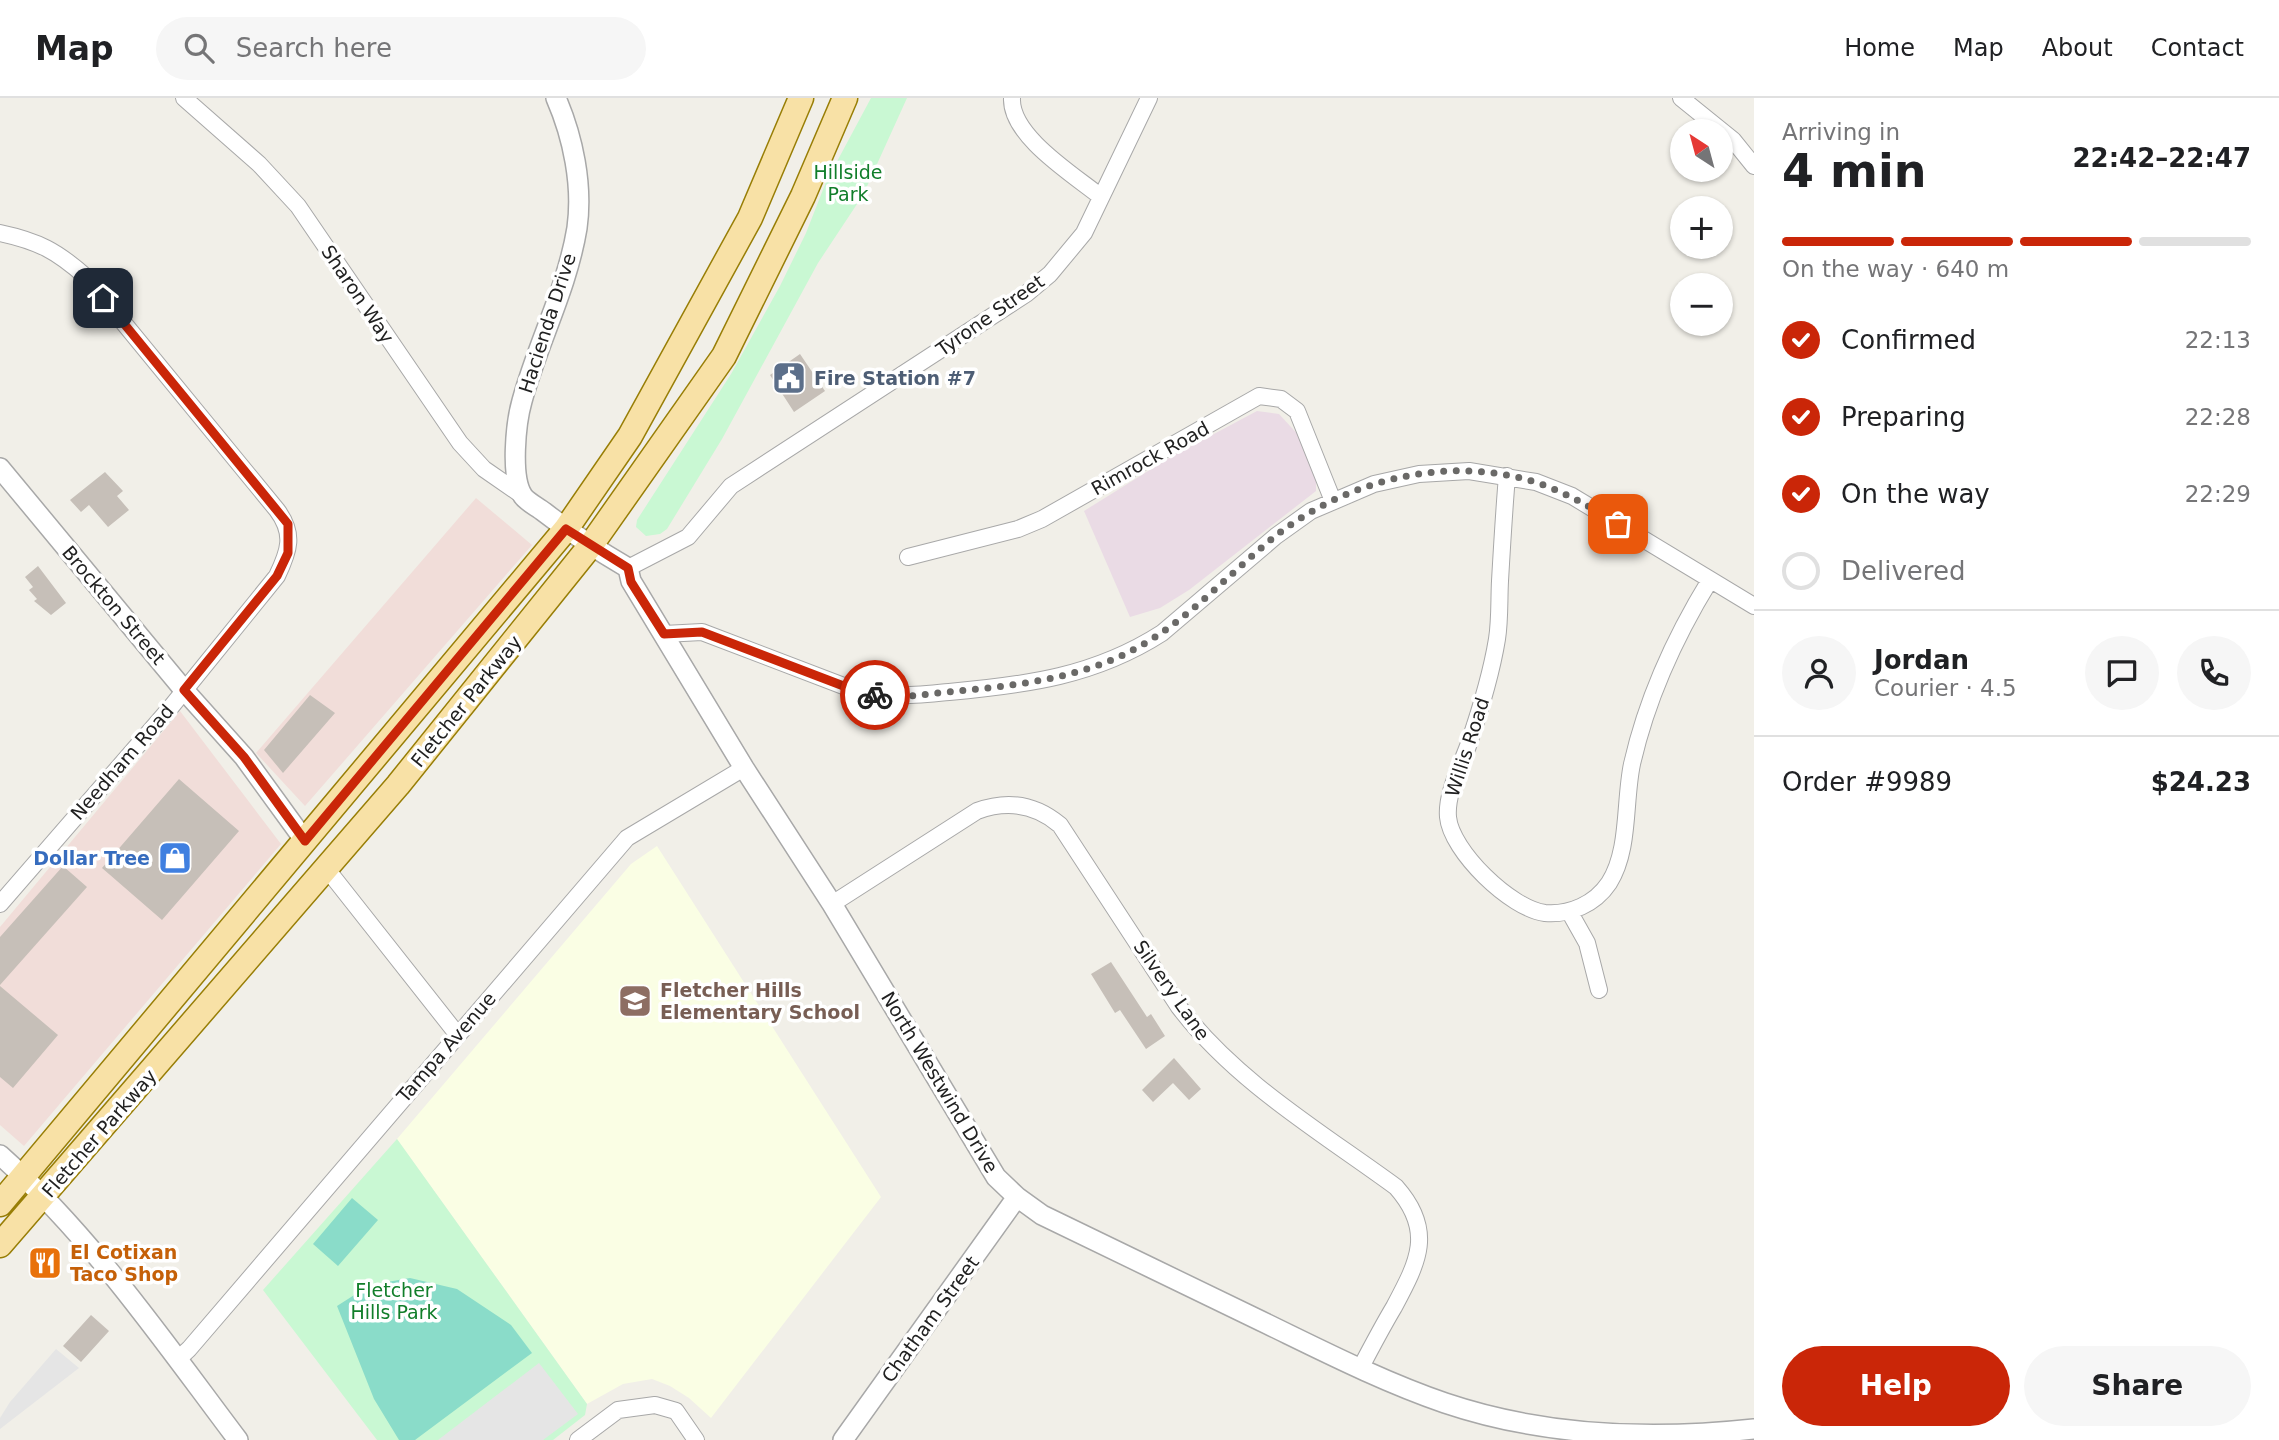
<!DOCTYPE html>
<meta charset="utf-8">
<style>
:root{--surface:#fff;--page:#f6f6f6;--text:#202124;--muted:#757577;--line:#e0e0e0;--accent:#ca2608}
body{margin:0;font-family:"DejaVu Sans",sans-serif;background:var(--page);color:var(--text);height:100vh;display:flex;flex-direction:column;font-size:26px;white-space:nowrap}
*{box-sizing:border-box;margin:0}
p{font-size:23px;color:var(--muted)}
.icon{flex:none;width:38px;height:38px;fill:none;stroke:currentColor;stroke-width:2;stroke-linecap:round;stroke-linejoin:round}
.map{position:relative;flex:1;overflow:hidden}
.drawer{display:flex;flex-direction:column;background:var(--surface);width:525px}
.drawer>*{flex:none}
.needle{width:46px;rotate:324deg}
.tools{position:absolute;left:1670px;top:21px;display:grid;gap:14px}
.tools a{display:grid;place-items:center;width:63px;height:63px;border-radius:50%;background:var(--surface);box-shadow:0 2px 5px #0004;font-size:35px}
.pin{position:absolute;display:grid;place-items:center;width:60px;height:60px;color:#fff;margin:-30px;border-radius:14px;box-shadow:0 4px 10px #0006}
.courier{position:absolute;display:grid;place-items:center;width:70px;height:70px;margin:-35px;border:5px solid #ca2608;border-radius:50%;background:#fff;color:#222;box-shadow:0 2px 9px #0007}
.headline em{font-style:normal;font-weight:800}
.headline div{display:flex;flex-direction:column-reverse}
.headline{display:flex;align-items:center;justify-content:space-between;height:119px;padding:0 28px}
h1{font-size:46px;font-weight:800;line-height:52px}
.bar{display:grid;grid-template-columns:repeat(4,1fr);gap:10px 7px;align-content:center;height:84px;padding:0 28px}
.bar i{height:9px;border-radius:5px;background:var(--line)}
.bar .active{background:var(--accent)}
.bar p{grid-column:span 4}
.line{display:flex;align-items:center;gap:18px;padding:0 28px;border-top:2px solid var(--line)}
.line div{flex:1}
.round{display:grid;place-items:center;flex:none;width:74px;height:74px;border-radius:37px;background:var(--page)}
ol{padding:0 28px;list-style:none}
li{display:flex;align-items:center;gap:21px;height:77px}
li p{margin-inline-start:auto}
li .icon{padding:7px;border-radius:50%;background:var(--accent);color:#fff;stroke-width:4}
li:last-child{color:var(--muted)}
li i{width:38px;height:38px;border:4px solid var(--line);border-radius:50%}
.cta{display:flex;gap:14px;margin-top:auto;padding:14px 28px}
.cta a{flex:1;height:80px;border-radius:42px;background:var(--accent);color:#fff;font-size:28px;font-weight:800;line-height:80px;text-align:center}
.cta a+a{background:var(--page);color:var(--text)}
header{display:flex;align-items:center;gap:42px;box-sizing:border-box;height:98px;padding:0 35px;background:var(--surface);border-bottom:2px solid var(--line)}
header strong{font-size:33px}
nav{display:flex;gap:38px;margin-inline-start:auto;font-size:24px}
.search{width:490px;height:63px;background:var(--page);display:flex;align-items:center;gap:18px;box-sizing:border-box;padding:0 24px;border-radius:38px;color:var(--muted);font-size:26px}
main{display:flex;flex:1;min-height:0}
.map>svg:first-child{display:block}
</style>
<header>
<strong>Map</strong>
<div class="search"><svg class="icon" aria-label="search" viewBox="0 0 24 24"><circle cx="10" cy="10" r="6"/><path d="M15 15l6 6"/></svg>Search here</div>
<nav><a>Home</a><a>Map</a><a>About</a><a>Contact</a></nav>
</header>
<main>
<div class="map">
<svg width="1754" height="1342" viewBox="0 0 1754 1342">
<rect width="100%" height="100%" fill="#f1efe8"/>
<path fill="#f1ddd9" d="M476 400 532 447 305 708 256 655Z
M180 613 281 746 24 1048 0 1027V829Z"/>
<path fill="#eadbe5" d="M1257 313 1279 316 1303 342 1316 376V393L1189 492 1160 510 1130 519 1084 413 1169 360Z"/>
<path fill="#fafee4" d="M657 748 881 1099 711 1320 689 1300 670 1288 652 1281 623 1286 587 1306 397 1041 631 766Z"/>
<path fill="#c9f8d3" d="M871 0H907L863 97 818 165 722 341 667 431 660 436 646 438 636 429 637 422 731 276 780 188 806 135 826 84Z
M397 1041 587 1306 585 1317 553 1342H377L263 1192Z"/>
<path fill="#8adcc9" d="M352 1100 378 1122 338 1168 313 1146Z
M410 1180 457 1191 511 1227 532 1255 415 1342H399L374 1301 337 1208 370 1187Z"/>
<path fill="#e5e5e5" d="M56 1251 79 1270 0 1331V1320L10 1304Z
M539 1265 578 1316 543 1342H438Z"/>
<path fill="#c6bfb8" d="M800 256 825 293 794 314 770 277Z
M105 374 123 393 117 398 129 412 108 429 89 407 81 414 70 402Z
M38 468 66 505 51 517 34 503 37 501 29 492 33 489 25 479Z
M310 597 335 615 283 675 264 652Z
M179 681 239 733 162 822 102 770Z
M63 768 87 789 0 887V839Z
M1111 864 1147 919 1151 916 1165 938 1146 951 1120 912 1115 915 1091 876Z
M0 888 58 937 13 990 0 979Z
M1174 960 1201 991 1189 1002 1173 985 1153 1004 1142 992Z
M91 1217 109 1233 81 1264 63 1248Z"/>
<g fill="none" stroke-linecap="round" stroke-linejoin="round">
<defs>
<path id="minor" d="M184 0 259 66 298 108 460 345 484 371 523 398
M1012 0C1010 38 1074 77 1101 99
M1681 0 1733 42 1754 68
M0 135C38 143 57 153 86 179L277 412C295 436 289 453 277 478L171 609 0 806
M1507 378C1504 413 1502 448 1500 483 1499 502 1500 522 1497 541 1491 578 1480 613 1468 648 1460 670 1446 696 1448 719 1451 753 1511 811 1545 815 1570 817 1595 806 1609 785 1630 752 1624 704 1632 666 1647 600 1675 539 1710 482
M908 459 1018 431 1042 421 1259 298 1281 301 1297 313 1333 403
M628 470 688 439 731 388 1026 196 1050 176 1084 135 1149 0
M664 536 702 534 854 592C886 601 916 597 949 594 1027 587 1095 578 1162 535L1276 438 1311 413 1374 386 1419 376 1469 373 1536 384 1572 398 1754 508
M326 770 457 936
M832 806 977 713C1007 702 1035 706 1060 727L1179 909C1236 984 1321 1034 1396 1089 1435 1133 1418 1164 1394 1209 1382 1229 1371 1250 1360 1271
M1569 813 1587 845 1599 892
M177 1262 189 1251 627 740 744 670
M578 1342 618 1312 655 1307 676 1313 696 1342"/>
<path id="tertiary" d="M556 0C573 39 583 87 577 130 567 191 538 244 522 303 516 324 510 379 523 398 527 404 538 409 544 414 571 435 599 453 628 470L631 483 744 670 832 806 996 1079 1017 1099 1042 1117C1115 1152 1188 1188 1261 1223 1321 1252 1381 1283 1445 1305 1543 1338 1652 1342 1754 1331
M0 370 184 592 244 659 305 743
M0 1057C92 1139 164 1244 238 1342
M843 1342 1017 1099"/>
<path id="primary" d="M0 1106 566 431 630 338 750 120 801 0
M0 1147 398 687 591 447 724 258 803 98 845 0"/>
</defs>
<use href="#minor" stroke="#a8a8a8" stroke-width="18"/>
<use href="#tertiary" stroke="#a8a8a8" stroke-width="22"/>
<use href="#primary" stroke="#987e06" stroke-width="27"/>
<use href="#minor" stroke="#fff" stroke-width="16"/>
<use href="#tertiary" stroke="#fff" stroke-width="19"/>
<use href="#primary" stroke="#f8e1a6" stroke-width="24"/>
</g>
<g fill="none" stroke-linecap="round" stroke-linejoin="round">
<path stroke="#6a6967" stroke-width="7" stroke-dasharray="0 12.6" d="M875 597C899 601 924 596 949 594 1017 587 1087 581 1147 544 1195 515 1234 471 1278 436 1349 381 1451 356 1538 385 1567 395 1592 410 1618 426"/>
<path stroke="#ca2608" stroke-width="9" d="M103 200 288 426V455L277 478 184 592 244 659 305 743 566 431 628 470 631 484 664 536 702 534 854 592 875 597"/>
</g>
<defs>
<symbol id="civic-square" viewBox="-11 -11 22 22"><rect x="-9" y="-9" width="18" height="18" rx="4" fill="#5c6f8a" stroke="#fff"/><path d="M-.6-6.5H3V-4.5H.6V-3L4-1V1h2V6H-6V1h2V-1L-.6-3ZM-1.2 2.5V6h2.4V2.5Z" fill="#fff"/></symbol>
<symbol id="shop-square" viewBox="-11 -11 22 22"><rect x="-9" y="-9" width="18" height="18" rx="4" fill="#3f7fe0" stroke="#fff"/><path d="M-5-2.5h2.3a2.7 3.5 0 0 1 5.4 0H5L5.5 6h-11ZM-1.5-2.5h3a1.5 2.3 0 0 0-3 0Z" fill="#fff"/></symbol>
<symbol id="school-square" viewBox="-11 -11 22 22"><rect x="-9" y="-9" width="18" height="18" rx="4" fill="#8d6e63" stroke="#fff"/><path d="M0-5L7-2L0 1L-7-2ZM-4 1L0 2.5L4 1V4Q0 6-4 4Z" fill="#fff"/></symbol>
<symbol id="restaurant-square" viewBox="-11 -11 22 22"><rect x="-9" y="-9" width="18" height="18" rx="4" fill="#e8710a" stroke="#fff"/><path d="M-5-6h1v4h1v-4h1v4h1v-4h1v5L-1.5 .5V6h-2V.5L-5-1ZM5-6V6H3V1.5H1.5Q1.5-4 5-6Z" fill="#fff"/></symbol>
</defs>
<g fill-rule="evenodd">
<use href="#civic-square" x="770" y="261" width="38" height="38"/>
<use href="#shop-square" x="156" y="741" width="38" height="38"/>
<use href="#school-square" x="616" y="884" width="38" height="38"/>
<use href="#restaurant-square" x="26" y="1146" width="38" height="38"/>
</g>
<g text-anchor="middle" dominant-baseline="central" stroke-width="7" stroke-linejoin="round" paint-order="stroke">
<g font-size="19" fill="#117e2a" stroke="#fff">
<text x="848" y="74">Hillside<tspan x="848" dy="22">Park</tspan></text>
<text x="394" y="1192">Fletcher<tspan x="394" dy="22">Hills Park</tspan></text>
</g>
<g font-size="19" fill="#212121" stroke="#fff">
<text transform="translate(358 196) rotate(56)">Sharon Way</text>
<text transform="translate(990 217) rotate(-35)">Tyrone Street</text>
<text transform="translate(547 225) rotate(-72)">Hacienda Drive</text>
<text transform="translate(1150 360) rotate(-29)">Rimrock Road</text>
<text transform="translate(114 507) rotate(50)">Brockton Street</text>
<text transform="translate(466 603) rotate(-51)">Fletcher Parkway</text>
<text transform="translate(1467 649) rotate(-72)">Willis Road</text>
<text transform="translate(122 664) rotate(-49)">Needham Road</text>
<text transform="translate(1172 892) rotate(55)">Silvery Lane</text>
<text transform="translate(446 949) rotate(-49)">Tampa Avenue</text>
<text transform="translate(940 984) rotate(59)">North Westwind Drive</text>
<text transform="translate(99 1035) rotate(-49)">Fletcher Parkway</text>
<text transform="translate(930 1221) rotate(-54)">Chatham Street</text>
</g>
<g font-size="19" font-weight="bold" fill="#4e5e75" stroke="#fff" text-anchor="start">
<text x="814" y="280">Fire Station #7</text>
</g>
<g font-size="19" font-weight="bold" fill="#366cbe" stroke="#fff" text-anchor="end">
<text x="150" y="760">Dollar Tree</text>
</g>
<g font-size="19" font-weight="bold" fill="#785e54" stroke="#fff" text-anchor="start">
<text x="660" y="892">Fletcher Hills<tspan x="660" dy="22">Elementary School</tspan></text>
</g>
<g font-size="19" font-weight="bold" fill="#c56008" stroke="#fff" text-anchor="start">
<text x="70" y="1154">El Cotixan<tspan x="70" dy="22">Taco Shop</tspan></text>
</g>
</g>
</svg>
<div class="tools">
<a><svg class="needle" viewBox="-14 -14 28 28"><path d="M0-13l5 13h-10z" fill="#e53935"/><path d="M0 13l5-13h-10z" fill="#757577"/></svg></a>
<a>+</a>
<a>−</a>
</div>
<div class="pin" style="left:1618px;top:426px;background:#ea580c"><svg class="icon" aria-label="bag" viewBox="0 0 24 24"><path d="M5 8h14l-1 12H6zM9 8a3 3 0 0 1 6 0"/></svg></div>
<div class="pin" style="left:103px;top:200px;background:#1f2937"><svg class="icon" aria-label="home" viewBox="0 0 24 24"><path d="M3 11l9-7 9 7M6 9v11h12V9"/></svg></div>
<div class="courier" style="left:875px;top:597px"><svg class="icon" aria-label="bike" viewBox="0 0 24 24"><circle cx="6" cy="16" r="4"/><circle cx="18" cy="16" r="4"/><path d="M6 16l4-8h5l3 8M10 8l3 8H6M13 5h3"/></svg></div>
</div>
<section class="drawer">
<div class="headline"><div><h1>4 min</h1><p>Arriving in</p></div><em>22:42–22:47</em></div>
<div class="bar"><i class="active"></i><i class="active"></i><i class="active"></i><i></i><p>On the way · 640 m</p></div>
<ol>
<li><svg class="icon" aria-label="check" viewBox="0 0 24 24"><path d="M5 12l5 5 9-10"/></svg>Confirmed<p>22:13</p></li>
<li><svg class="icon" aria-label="check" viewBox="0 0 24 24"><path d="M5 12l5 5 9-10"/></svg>Preparing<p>22:28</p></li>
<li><svg class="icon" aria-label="check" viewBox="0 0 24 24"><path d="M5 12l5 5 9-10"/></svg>On the way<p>22:29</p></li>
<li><i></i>Delivered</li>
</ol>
<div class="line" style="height:126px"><a class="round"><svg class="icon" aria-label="person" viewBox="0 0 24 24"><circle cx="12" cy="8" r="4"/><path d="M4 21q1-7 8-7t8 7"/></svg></a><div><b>Jordan</b><p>Courier · 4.5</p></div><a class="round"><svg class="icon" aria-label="chat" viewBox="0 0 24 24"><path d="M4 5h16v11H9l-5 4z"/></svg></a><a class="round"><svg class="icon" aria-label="phone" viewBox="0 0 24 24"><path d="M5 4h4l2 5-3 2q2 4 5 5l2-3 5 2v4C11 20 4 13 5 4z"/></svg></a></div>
<div class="line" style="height:91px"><div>Order #9989</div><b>$24.23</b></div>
<div class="cta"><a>Help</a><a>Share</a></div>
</section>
</main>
